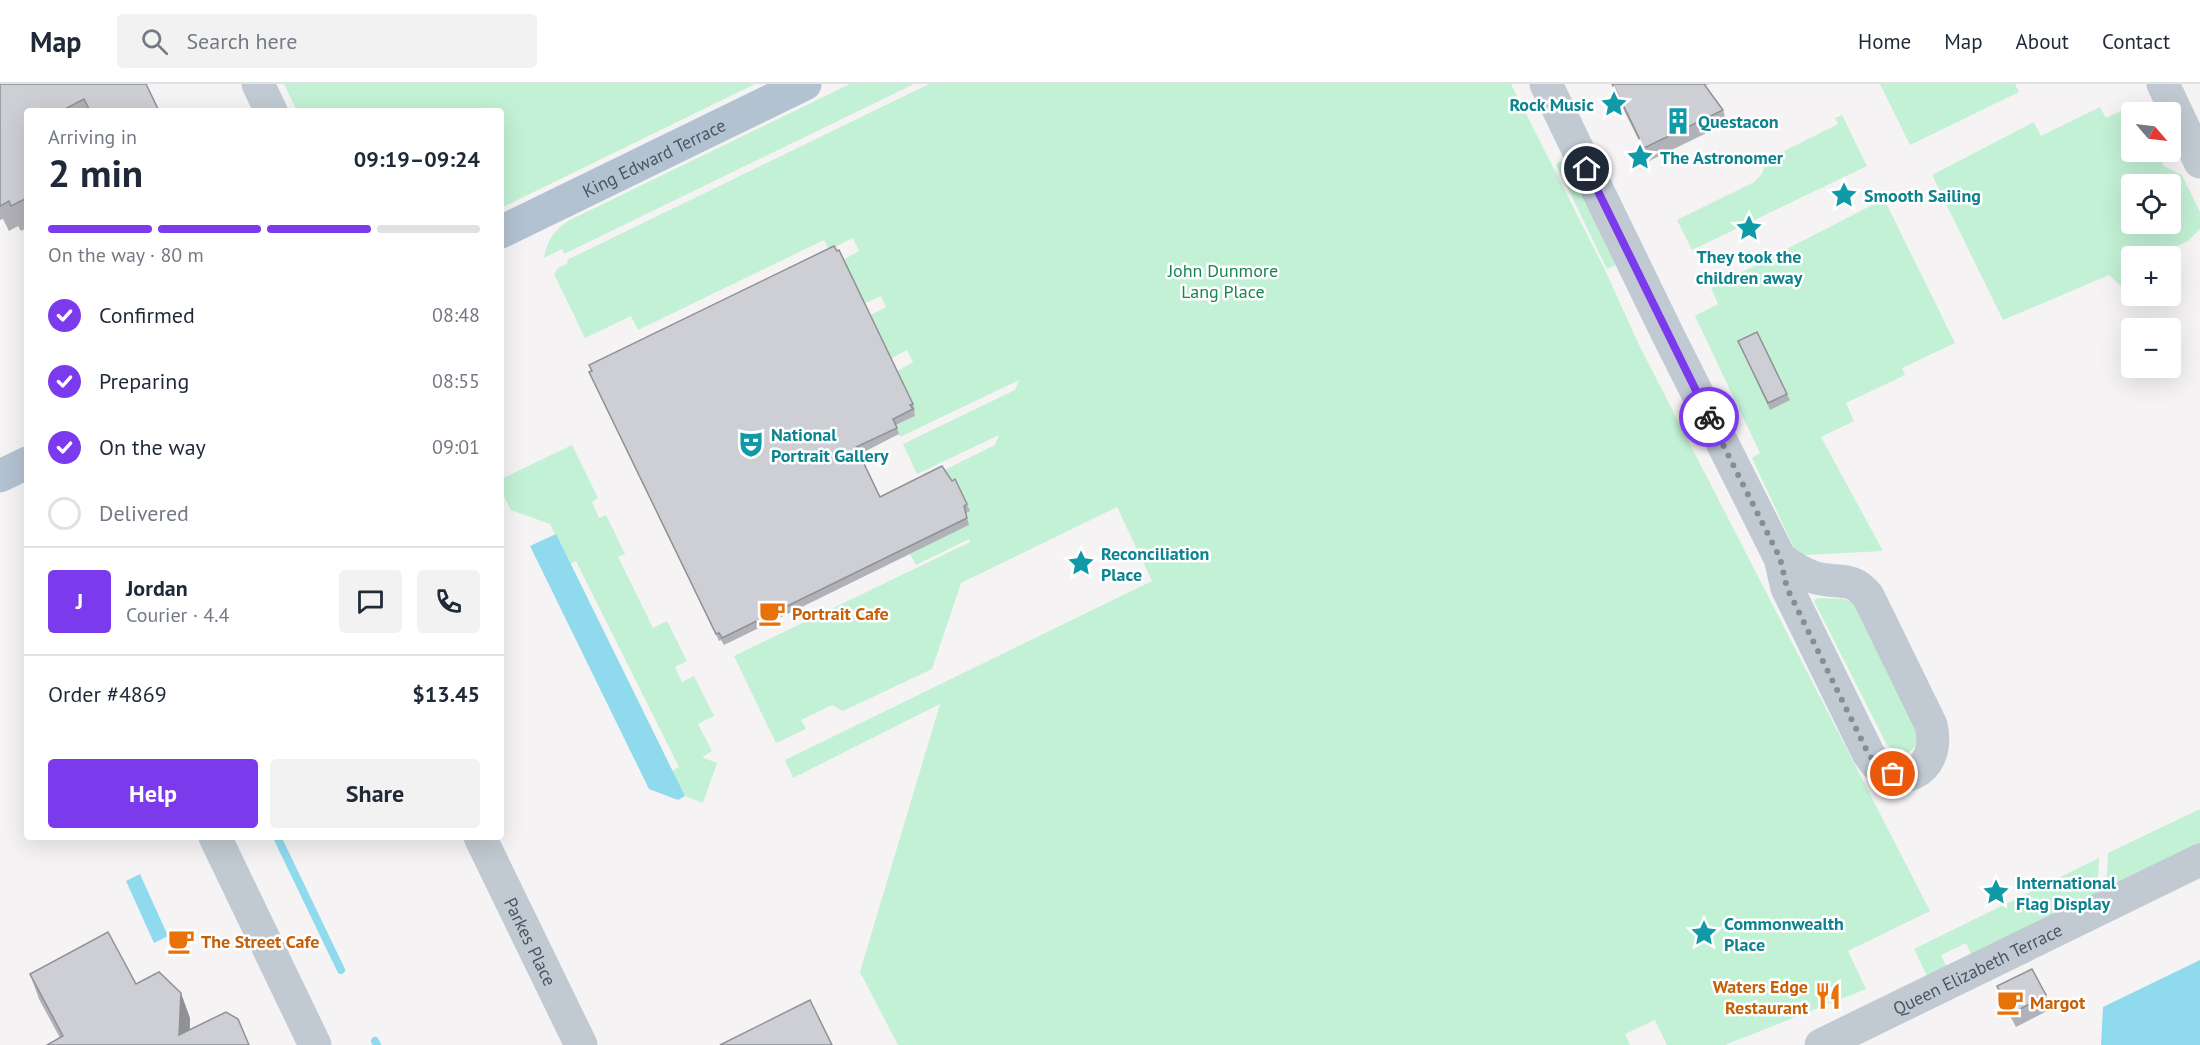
<!DOCTYPE html>
<meta charset="utf-8">
<style>
:root{--surface:#fff;--page:#f2f2f3;--text:#1f2937;--muted:#747a83;--line:#e0e1e3;--accent:#7c3aed}
body{margin:0;font-family:"PT Sans",sans-serif;background:var(--page);color:var(--text);height:100vh;display:flex;flex-direction:column;font-size:22px;white-space:nowrap}
*{box-sizing:border-box;margin:0}
p{font-size:20px;color:var(--muted)}
.icon{flex:none;width:33px;height:33px;fill:none;stroke:currentColor;stroke-width:2;stroke-linecap:round;stroke-linejoin:round}
.map{position:relative;flex:1;overflow:hidden}
.drawer{position:absolute;left:24px;top:24px;width:480px;height:732px;display:flex;flex-direction:column;background:var(--surface);border-radius:6px;box-shadow:0 6px 24px #0002}
.drawer>*{flex:none}
.needle{width:39px;rotate:118deg}
.fabs{position:absolute;left:2121px;top:18px;display:grid;gap:12px}
.fabs a{display:grid;place-items:center;width:60px;height:60px;border-radius:6px;background:var(--surface);box-shadow:0 6px 24px #0002;font-size:30px}
.pin{position:absolute;display:grid;place-items:center;width:51px;height:51px;color:#fff;margin:-26px;border:3px solid #fff;border-radius:50%;box-shadow:0 2px 6px #0007}
.courier{position:absolute;display:grid;place-items:center;width:60px;height:60px;margin:-30px;border:4px solid #7c3aed;border-radius:50%;background:#fff;color:#222;box-shadow:0 2px 8px #0007}
.summary em{font-style:normal;font-weight:700}
.summary div{display:flex;flex-direction:column-reverse}
.summary{display:flex;align-items:center;justify-content:space-between;height:102px;padding:0 24px}
h1{font-size:39px;font-weight:700;line-height:45px}
.bar{display:grid;grid-template-columns:repeat(4,1fr);gap:9px 6px;align-content:center;height:72px;padding:0 24px}
.bar i{height:8px;border-radius:4px;background:var(--line)}
.bar .selected{background:var(--accent)}
.bar p{grid-column:span 4}
.line{display:flex;align-items:center;gap:15px;padding:0 24px;border-top:2px solid var(--line)}
.line div{flex:1}
.round{display:grid;place-items:center;flex:none;width:63px;height:63px;border-radius:6px;background:var(--page)}
ol{padding:0 24px;list-style:none}
li{display:flex;align-items:center;gap:18px;height:66px}
li p{margin-inline-start:auto}
li .icon{padding:6px;border-radius:50%;background:var(--accent);color:#fff;stroke-width:4}
li:last-child{color:var(--muted)}
li i{width:33px;height:33px;border:3px solid var(--line);border-radius:50%}
.action{display:flex;gap:12px;margin-top:auto;padding:12px 24px}
.action a{flex:1;height:69px;border-radius:6px;background:var(--accent);color:#fff;font-size:24px;font-weight:700;line-height:69px;text-align:center}
.action a+a{background:var(--page);color:var(--text)}
header{display:flex;align-items:center;gap:36px;box-sizing:border-box;height:84px;padding:0 30px;background:var(--surface);border-bottom:2px solid var(--line)}
header strong{font-size:28px}
nav{display:flex;gap:33px;margin-inline-start:auto;font-size:21px}
.search{width:420px;height:54px;background:var(--page);display:flex;align-items:center;gap:15px;box-sizing:border-box;padding:0 21px;border-radius:6px;color:var(--muted);font-size:22px}
.map>svg:first-child{display:block}
</style>
<header>
<strong>Map</strong>
<div class="search"><svg class="icon" aria-label="search" viewBox="0 0 24 24"><circle cx="10" cy="10" r="6"/><path d="M15 15l6 6"/></svg>Search here</div>
<nav><a>Home</a><a>Map</a><a>About</a><a>Contact</a></nav>
</header>
<div class="map">
<svg width="2200" height="961" viewBox="0 0 2200 961">
<rect width="100%" height="100%" fill="#f5f3f3"/>
<path fill="#c3f1d5" fill-rule="evenodd" d="M284 0H755L501 124V27H297Z
M850 0H914L564 170 562 165 544 174C546 157 556 144 570 136Z
M929 0H1511L1605 186 1639 261 1930 827 1848 867 1866 905 1725 961H1667L1655 936 1625 950 1630 961H898L860 888 940 620 793 694 785 676 1152 497 1117 423 961 499 932 585 843 627 832 621 801 636 806 645 776 659 734 572 970 458 969 455 916 481 910 470 969 441 966 429 922 397 995 361 999 351 917 390 903 360 1015 306 1019 296 900 353 895 342 915 332 896 288 913 278 907 266 888 276 869 232 886 223 881 212 861 221 843 176 859 167 853 154 829 166 824 156 638 246 631 232 585 254 554 190 558 184 568 179 567 176Z
M1880 0H2015L2019 8 1910 61Z
M2133 21 2136 28H2132V68H2156L2164 82 2182 91 2200 128V145L2188 157 2156 172H2132L2131 204 2129 206H2125L2109 191 2003 236 1932 91 2034 38 2041 52 2100 23 2106 34ZM2132 100H2170V140H2132Z
M1842 31 1867 82 1692 166 1677 136 1754 98 1762 90 1766 76 1838 40 1835 34Z
M1566 75 1617 180 1607 185 1556 80Z
M1884 115 1955 259 1902 284 1905 291 1846 319 1854 337 1821 353 1883 467 1805 471 1795 466 1752 374 1760 369 1695 232 1718 220 1711 204Z
M572 361 598 414 592 418 599 434 606 431 625 470 618 473 653 544 667 537 687 577 675 583 682 598 694 592 714 632 698 640 712 667 702 673 717 679 703 719 685 712 672 687 679 683 576 477 570 480 550 440 511 426 501 407V395Z
M1817 514 1843 515 1853 518 1919 650C1916 662 1913 671 1899 669L1887 661 1814 517Z
M2200 725V765L2106 810 2108 769Z
M2099 774 2097 813 1973 874 1966 859 1941 871 1947 884 1928 894 1914 865Z"/>
<path fill="#90daee" d="M556 450 685 712 678 716 649 705 530 462Z
M140 790 168 852 154 859 126 797Z
M2200 876V961H2101L2103 923Z"/>
<g fill="none" stroke-linecap="round" stroke-linejoin="round">
<path stroke="#90daee" stroke-width="8" d="M277 753 341 886
M375 957 377 961"/>
<g stroke="#c1cad2" stroke-width="33">
<path d="M258 0 271 27"/>
<path d="M1546 0 1666 247 1780 474 1787 504 1868 669C1892 711 1943 690 1931 641L1868 512C1850 490 1836 501 1813 493 1800 489 1791 482 1780 474"/>
<path d="M2163 0 2200 78"/>
<path d="M215 753 315 961"/>
<path id="s1" d="M480 753 581 961"/>
<path id="s2" d="M1821 961 2200 776"/>
</g>
<g stroke="#b3c2d1" stroke-width="33">
<path id="s3" d="M501 148 805 0"/>
<path d="M0 392 27 379"/>
</g>
</g>
<path fill="#b0b2b7" d="M0 0 159 27H27V144L21 147 18 142 9 147 3 135 0 136Z
M1611 0H1710L1705 1 1723 26 1727 39 1649 77Z
M1738 257 1787 310 1790 316 1770 326Z
M589 281 913 320 915 326 914 327 915 332 896 341 899 350 860 370 880 413 967 420 970 427 966 429 969 441 724 561 721 556 719 557 592 295 589 288 591 287Z
M30 890 136 900 190 934V946L60 954 39 915Z
M1997 902 2046 911 2051 925 2016 943 2001 915Z"/>
<path fill="#909195" d="M181 909 190 934 189 961 179 951Z"/>
<path fill="#cdcfd5" stroke="#909195" stroke-width="1.5" d="M0 0H146L159 27H90L84 15 61 27H27V114L11 122 9 117 0 122Z
M1613 0H1704L1723 26 1644 64Z
M834 162 837 167 839 166 913 320 910 321 913 325 893 335 897 344 856 363 880 413 942 382 952 397 955 395 967 420 964 422 967 434 722 554 719 549 716 550 589 288 592 287 589 281Z
M1757 248 1787 310 1768 319 1738 257Z
M108 848 136 900 159 888 181 909 179 951 226 928 238 935 249 961H47L63 952 30 890Z
M2032 885 2046 911 2011 930 1997 902Z
M810 916 832 961H720Z"/>
<g fill="none" stroke-linecap="round" stroke-linejoin="round">
<path stroke="#868d94" stroke-width="6" stroke-dasharray="0 10.8" d="M1709 333 1780 474 1787 504 1868 669 1876 680 1893 690"/>
<path stroke="#7c3aed" stroke-width="8" d="M1587 85 1709 333"/>
</g>
<defs>
<symbol id="sight-bare" viewBox="-9 -9 18 18"><path d="M0-6L1.8-2.2L6-1.7L2.9 1.2L3.7 5.4L0 3.3L-3.7 5.4L-2.9 1.2L-6-1.7L-1.8-2.2Z" fill="#0f9aa8" stroke="#fff" stroke-width="2.5" paint-order="stroke"/></symbol>
<symbol id="building-bare" viewBox="-9 -9 18 18"><path d="M-4-6H4V6H1V3H-1V6H-4ZM-2.5-4.3h1.7v1.8h-1.7ZM.8-4.3h1.7v1.8H.8ZM-2.5-1h1.7V.8h-1.7ZM.8-1h1.7V.8H.8Z" fill="#0f9aa8" stroke="#fff" stroke-width="2.5" paint-order="stroke"/></symbol>
<symbol id="theatre-bare" viewBox="-9 -9 18 18"><path d="M-5-5.5Q0-4 5-5.5V0Q5 5 0 6Q-5 5-5 0ZM-3.3-2.5H-1v1.5H-3.3ZM1-2.5H3.3v1.5H1ZM-2.8 1Q0 5.5 2.8 1Z" fill="#0f9aa8" stroke="#fff" stroke-width="2.5" paint-order="stroke"/></symbol>
<symbol id="cafe-bare" viewBox="-9 -9 18 18"><path d="M-5.5-4.5H6V0H3Q3 3.5 0 3.5H-2.5Q-5.5 3.5-5.5 0ZM3-3.2v2h1.7v-2ZM-6 4.5H4V6H-6Z" fill="#e8710a" stroke="#fff" stroke-width="2.5" paint-order="stroke"/></symbol>
<symbol id="restaurant-bare" viewBox="-9 -9 18 18"><path d="M-5-6h1v4h1v-4h1v4h1v-4h1v5L-1.5 .5V6h-2V.5L-5-1ZM5-6V6H3V1.5H1.5Q1.5-4 5-6Z" fill="#e8710a" stroke="#fff" stroke-width="2.5" paint-order="stroke"/></symbol>
</defs>
<g fill-rule="evenodd">
<use href="#sight-bare" x="1595" y="1" width="38" height="38"/>
<use href="#building-bare" x="1659" y="18" width="38" height="38"/>
<use href="#sight-bare" x="1621" y="54" width="38" height="38"/>
<use href="#sight-bare" x="1825" y="92" width="38" height="38"/>
<use href="#sight-bare" x="1730" y="125" width="38" height="38"/>
<use href="#theatre-bare" x="732" y="341" width="38" height="38"/>
<use href="#sight-bare" x="1062" y="460" width="38" height="38"/>
<use href="#cafe-bare" x="753" y="510" width="38" height="38"/>
<use href="#sight-bare" x="1977" y="789" width="38" height="38"/>
<use href="#sight-bare" x="1685" y="830" width="38" height="38"/>
<use href="#cafe-bare" x="162" y="838" width="38" height="38"/>
<use href="#restaurant-bare" x="1809" y="893" width="38" height="38"/>
<use href="#cafe-bare" x="1991" y="899" width="38" height="38"/>
</g>
<g text-anchor="middle" dominant-baseline="central" stroke-width="5" stroke-linejoin="round" paint-order="stroke">
<g font-size="18" font-weight="bold" fill="#0d838f" stroke="#fff" text-anchor="start">
<text x="1594" y="20" text-anchor="end">Rock Music</text>
<text x="1698" y="37">Questacon</text>
<text x="1660" y="73">The Astronomer</text>
<text x="1864" y="111">Smooth Sailing</text>
<text x="1749" y="172" text-anchor="middle">They took the<tspan x="1749" dy="21">children away</tspan></text>
<text x="771" y="350">National<tspan x="771" dy="21">Portrait Gallery</tspan></text>
<text x="1101" y="469">Reconciliation<tspan x="1101" dy="21">Place</tspan></text>
<text x="2016" y="798">International<tspan x="2016" dy="21">Flag Display</tspan></text>
<text x="1724" y="839">Commonwealth<tspan x="1724" dy="21">Place</tspan></text>
</g>
<g font-size="18" fill="#4a5661" stroke="#fff">
<text stroke="none"><textPath href="#s3" startOffset="170">King Edward Terrace</textPath></text>
<text stroke="none"><textPath href="#s1" startOffset="116">Parkes Place</textPath></text>
<text stroke="none"><textPath href="#s2" startOffset="174">Queen Elizabeth Terrace</textPath></text>
</g>
<g font-size="18" fill="#17864f" stroke="#fff">
<text x="1223" y="186">John Dunmore<tspan x="1223" dy="21">Lang Place</tspan></text>
</g>
<g font-size="18" font-weight="bold" fill="#c56008" stroke="#fff" text-anchor="start">
<text x="792" y="529">Portrait Cafe</text>
<text x="201" y="857">The Street Cafe</text>
<text x="1808" y="902" text-anchor="end">Waters Edge<tspan x="1808" dy="21">Restaurant</tspan></text>
<text x="2030" y="918">Margot</text>
</g>
</g>
</svg>
<div class="fabs">
<a><svg class="needle" viewBox="-14 -14 28 28"><path d="M0-13l5 13h-10z" fill="#e53935"/><path d="M0 13l5-13h-10z" fill="#747a83"/></svg></a>
<a><svg class="icon" aria-label="locate" viewBox="0 0 24 24"><circle cx="12" cy="12" r="6"/><path d="M12 2v4M12 18v4M2 12h4M18 12h4"/></svg></a>
<a>+</a>
<a>−</a>
</div>
<div class="pin" style="left:1893px;top:690px;background:#ea580c"><svg class="icon" aria-label="bag" viewBox="0 0 24 24"><path d="M5 8h14l-1 12H6zM9 8a3 3 0 0 1 6 0"/></svg></div>
<div class="pin" style="left:1587px;top:85px;background:#1f2937"><svg class="icon" aria-label="home" viewBox="0 0 24 24"><path d="M3 11l9-7 9 7M6 9v11h12V9"/></svg></div>
<div class="courier" style="left:1709px;top:333px"><svg class="icon" aria-label="bike" viewBox="0 0 24 24"><circle cx="6" cy="16" r="4"/><circle cx="18" cy="16" r="4"/><path d="M6 16l4-8h5l3 8M10 8l3 8H6M13 5h3"/></svg></div>
<section class="drawer">
<div class="summary"><div><h1>2 min</h1><p>Arriving in</p></div><em>09:19–09:24</em></div>
<div class="bar"><i class="selected"></i><i class="selected"></i><i class="selected"></i><i></i><p>On the way · 80 m</p></div>
<ol>
<li><svg class="icon" aria-label="check" viewBox="0 0 24 24"><path d="M5 12l5 5 9-10"/></svg>Confirmed<p>08:48</p></li>
<li><svg class="icon" aria-label="check" viewBox="0 0 24 24"><path d="M5 12l5 5 9-10"/></svg>Preparing<p>08:55</p></li>
<li><svg class="icon" aria-label="check" viewBox="0 0 24 24"><path d="M5 12l5 5 9-10"/></svg>On the way<p>09:01</p></li>
<li><i></i>Delivered</li>
</ol>
<div class="line" style="height:108px"><b class="round" style="background:var(--accent);color:#fff">J</b><div><b>Jordan</b><p>Courier · 4.4</p></div><a class="round"><svg class="icon" aria-label="chat" viewBox="0 0 24 24"><path d="M4 5h16v11H9l-5 4z"/></svg></a><a class="round"><svg class="icon" aria-label="phone" viewBox="0 0 24 24"><path d="M5 4h4l2 5-3 2q2 4 5 5l2-3 5 2v4C11 20 4 13 5 4z"/></svg></a></div>
<div class="line" style="height:78px"><div>Order #4869</div><b>$13.45</b></div>
<div class="action"><a>Help</a><a>Share</a></div>
</section>
</div>
